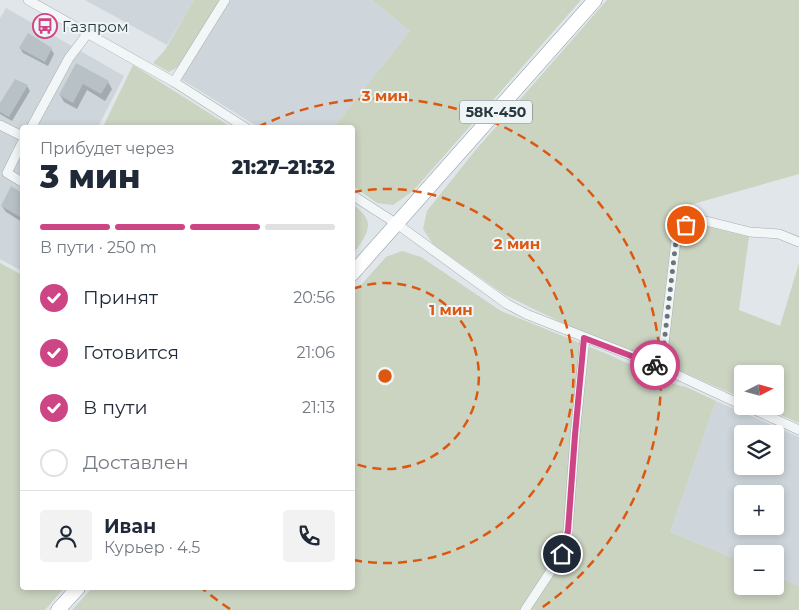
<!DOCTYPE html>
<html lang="ru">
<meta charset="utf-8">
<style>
:root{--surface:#fff;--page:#f2f2f3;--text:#1f2937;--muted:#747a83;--line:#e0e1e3;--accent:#ce4586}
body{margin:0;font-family:Montserrat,sans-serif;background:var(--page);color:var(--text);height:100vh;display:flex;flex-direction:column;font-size:19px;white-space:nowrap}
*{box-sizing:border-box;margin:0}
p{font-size:16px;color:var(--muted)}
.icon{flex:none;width:28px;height:28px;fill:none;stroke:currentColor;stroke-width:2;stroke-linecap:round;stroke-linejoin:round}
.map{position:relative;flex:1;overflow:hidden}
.side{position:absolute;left:20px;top:125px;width:335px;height:465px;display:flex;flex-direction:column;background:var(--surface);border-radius:5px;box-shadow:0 2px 8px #0003}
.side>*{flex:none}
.needle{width:32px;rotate:84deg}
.tools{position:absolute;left:734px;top:365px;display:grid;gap:10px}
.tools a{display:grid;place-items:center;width:50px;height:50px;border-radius:5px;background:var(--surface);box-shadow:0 2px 8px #0003;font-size:25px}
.pin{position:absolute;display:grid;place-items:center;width:42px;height:42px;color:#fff;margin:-21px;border:2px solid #fff;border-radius:50%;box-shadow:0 1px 5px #0007}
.courier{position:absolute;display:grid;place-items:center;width:50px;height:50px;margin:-25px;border:4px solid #ce4586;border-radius:50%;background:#fff;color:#222;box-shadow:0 1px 6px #0007}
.headline em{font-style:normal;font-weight:800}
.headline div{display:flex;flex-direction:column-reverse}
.headline{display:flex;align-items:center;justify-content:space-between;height:85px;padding:0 20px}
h1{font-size:32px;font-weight:800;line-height:38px}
.bar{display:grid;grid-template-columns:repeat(4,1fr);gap:8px 5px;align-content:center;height:60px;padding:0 20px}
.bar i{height:6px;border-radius:4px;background:var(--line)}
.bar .current{background:var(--accent)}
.bar p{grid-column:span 4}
.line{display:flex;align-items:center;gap:12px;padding:0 20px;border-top:1px solid var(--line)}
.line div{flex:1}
.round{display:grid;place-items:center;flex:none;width:52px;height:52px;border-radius:5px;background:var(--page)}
ol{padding:0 20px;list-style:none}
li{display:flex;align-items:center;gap:15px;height:55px}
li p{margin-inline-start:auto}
li .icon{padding:5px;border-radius:50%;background:var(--accent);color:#fff;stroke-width:4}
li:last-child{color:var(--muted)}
li i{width:28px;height:28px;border:2px solid var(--line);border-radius:50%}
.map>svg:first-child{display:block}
</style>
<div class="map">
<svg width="799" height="610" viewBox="0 0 799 610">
<rect width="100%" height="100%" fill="#e0e6e9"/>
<path fill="#ced6db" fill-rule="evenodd" d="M85 0H194L167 45Z
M228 0H372L410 31 334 127H258L181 79Z
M6 8 124 76 98 127 22 128V271L0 259V18Z
M716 401 799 437V586L775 576V554H742V562L670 532ZM742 434H775V466H742ZM742 494H775V526H742Z"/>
<path fill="#cbd3c1" d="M194 0H220L181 65 169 72 153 63 165 50Z
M372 0H581L413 191 393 205 377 203 353 186 352 128 334 127 410 31Z
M607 0H799V174L686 206 685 221 749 237 739 310 780 326 799 263V423L761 406H775V374H742V398L667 365 656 359 640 355 567 325 505 295 433 244 423 229 427 211 474 152Z
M133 65 231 127H103Z
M353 205C378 221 367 235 353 254Z
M402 251 421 257 501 311 607 354 674 384 686 387 716 401 670 532 742 562V586H775V576L799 586V610H72L92 588H352L353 294 386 257Z
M0 263 22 275V588H64L45 610H0Z"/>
<path fill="#0003" d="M20 48 51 49 54 54 48 66 23 53Z
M77 64 108 82 112 89 105 101 87 90 77 109 64 102 60 95Z
M27 86 30 91 12 121 0 114V105Z
M12 188 22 194V222L6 212 2 206Z"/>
<path fill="#b7c1c6" d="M28 33 52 48 45 62 19 48Z
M76 63 109 81 101 94 83 84 73 103 59 95Z
M15 79 28 85 9 117 0 112V103Z
M11 186 22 193V218L1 206Z"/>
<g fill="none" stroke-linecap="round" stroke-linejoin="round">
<defs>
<path id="minor" d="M28 0 174 82 246 128
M174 82 225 0
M0 125 22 136
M31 128 69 58 88 33
M22 143 7 173 22 182
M352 195 397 224 507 304 526 314 658 366 742 405
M658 366 663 352 677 232 694 218 750 232 779 234 799 242
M746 406 799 430
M525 610 562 554 568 531 575 435 585 338"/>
<path id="highway" d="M352 274 595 0
M58 610 78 588"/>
</defs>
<use href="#minor" stroke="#a5afb3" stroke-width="10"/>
<use href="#highway" stroke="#87999f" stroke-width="15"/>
<use href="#minor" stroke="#f3f6f7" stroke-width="9"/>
<use href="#highway" stroke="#fff" stroke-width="14"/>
</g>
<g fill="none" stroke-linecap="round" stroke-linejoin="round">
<path stroke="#68767b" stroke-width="5" stroke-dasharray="0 9" d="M655 365 658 366 663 352 677 232 686 225"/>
<path stroke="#ce4586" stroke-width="6" d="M562 554 568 531 575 435 584 338 655 365"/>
</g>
<g fill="none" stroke="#de570f" stroke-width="2.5" stroke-dasharray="9 6">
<path d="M353 289A93 93 0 1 1 353 463"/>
<path d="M353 192A187 187 0 1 1 353 560"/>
<path d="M230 609A280 280 0 0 1 203 589M258 127A280 280 0 0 1 540 609"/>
</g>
<defs>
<symbol id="bus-ring" viewBox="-11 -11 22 22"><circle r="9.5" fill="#eff5f6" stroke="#ce4586" stroke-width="1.5"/><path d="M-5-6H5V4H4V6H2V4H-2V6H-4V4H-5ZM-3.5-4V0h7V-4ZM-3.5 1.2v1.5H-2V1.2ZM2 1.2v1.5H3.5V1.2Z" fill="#ce4586"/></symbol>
</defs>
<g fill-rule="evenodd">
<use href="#bus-ring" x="31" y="12" width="28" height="28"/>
</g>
<g text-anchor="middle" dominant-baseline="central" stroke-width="4" stroke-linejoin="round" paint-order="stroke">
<rect fill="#eff5f6" stroke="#647177" stroke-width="1" x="460" y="100.5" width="72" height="23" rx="4"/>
<g font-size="14" font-weight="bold" fill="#283940">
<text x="496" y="112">58К-450</text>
</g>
<g font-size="15" fill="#283940" stroke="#eff5f6" text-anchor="start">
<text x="62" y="26">Газпром</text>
</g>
</g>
<circle cx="385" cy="376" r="8" fill="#de570f" stroke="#eff5f6" stroke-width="2.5"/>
<g font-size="15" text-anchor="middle" font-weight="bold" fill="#de570f" stroke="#eff5f6" stroke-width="4" stroke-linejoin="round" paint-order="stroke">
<text x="385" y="101">3 мин</text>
<text x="517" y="249">2 мин</text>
<text x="451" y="315">1 мин</text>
</g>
</svg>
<div class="tools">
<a><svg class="needle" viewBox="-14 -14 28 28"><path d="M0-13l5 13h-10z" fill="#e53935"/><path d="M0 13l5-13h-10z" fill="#747a83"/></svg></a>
<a><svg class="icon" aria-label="layers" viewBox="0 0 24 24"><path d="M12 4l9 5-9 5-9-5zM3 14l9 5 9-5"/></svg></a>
<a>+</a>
<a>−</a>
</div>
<div class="pin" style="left:686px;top:225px;background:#ea580c"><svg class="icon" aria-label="bag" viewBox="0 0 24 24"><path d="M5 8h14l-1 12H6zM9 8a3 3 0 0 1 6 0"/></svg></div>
<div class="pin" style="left:562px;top:554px;background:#1f2937"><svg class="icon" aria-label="home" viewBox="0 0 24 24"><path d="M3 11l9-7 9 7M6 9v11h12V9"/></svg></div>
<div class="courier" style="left:655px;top:365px"><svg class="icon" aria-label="bike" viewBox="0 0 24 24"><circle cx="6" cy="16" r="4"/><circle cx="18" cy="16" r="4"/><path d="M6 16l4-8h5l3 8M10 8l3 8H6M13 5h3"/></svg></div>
<section class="side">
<div class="headline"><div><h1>3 мин</h1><p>Прибудет через</p></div><em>21:27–21:32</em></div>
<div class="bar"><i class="current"></i><i class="current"></i><i class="current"></i><i></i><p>В пути · 250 m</p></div>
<ol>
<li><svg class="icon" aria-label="check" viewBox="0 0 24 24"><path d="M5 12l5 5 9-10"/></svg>Принят<p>20:56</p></li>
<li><svg class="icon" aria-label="check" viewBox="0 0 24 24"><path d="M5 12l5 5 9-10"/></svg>Готовится<p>21:06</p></li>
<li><svg class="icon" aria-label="check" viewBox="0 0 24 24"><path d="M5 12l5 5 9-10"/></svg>В пути<p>21:13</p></li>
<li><i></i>Доставлен</li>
</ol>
<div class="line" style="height:90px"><a class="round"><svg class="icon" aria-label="person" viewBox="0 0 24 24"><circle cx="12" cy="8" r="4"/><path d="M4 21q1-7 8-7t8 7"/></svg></a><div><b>Иван</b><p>Курьер · 4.5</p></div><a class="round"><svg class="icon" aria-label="phone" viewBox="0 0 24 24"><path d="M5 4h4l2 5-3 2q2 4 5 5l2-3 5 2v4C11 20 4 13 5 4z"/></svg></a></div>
</section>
</div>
